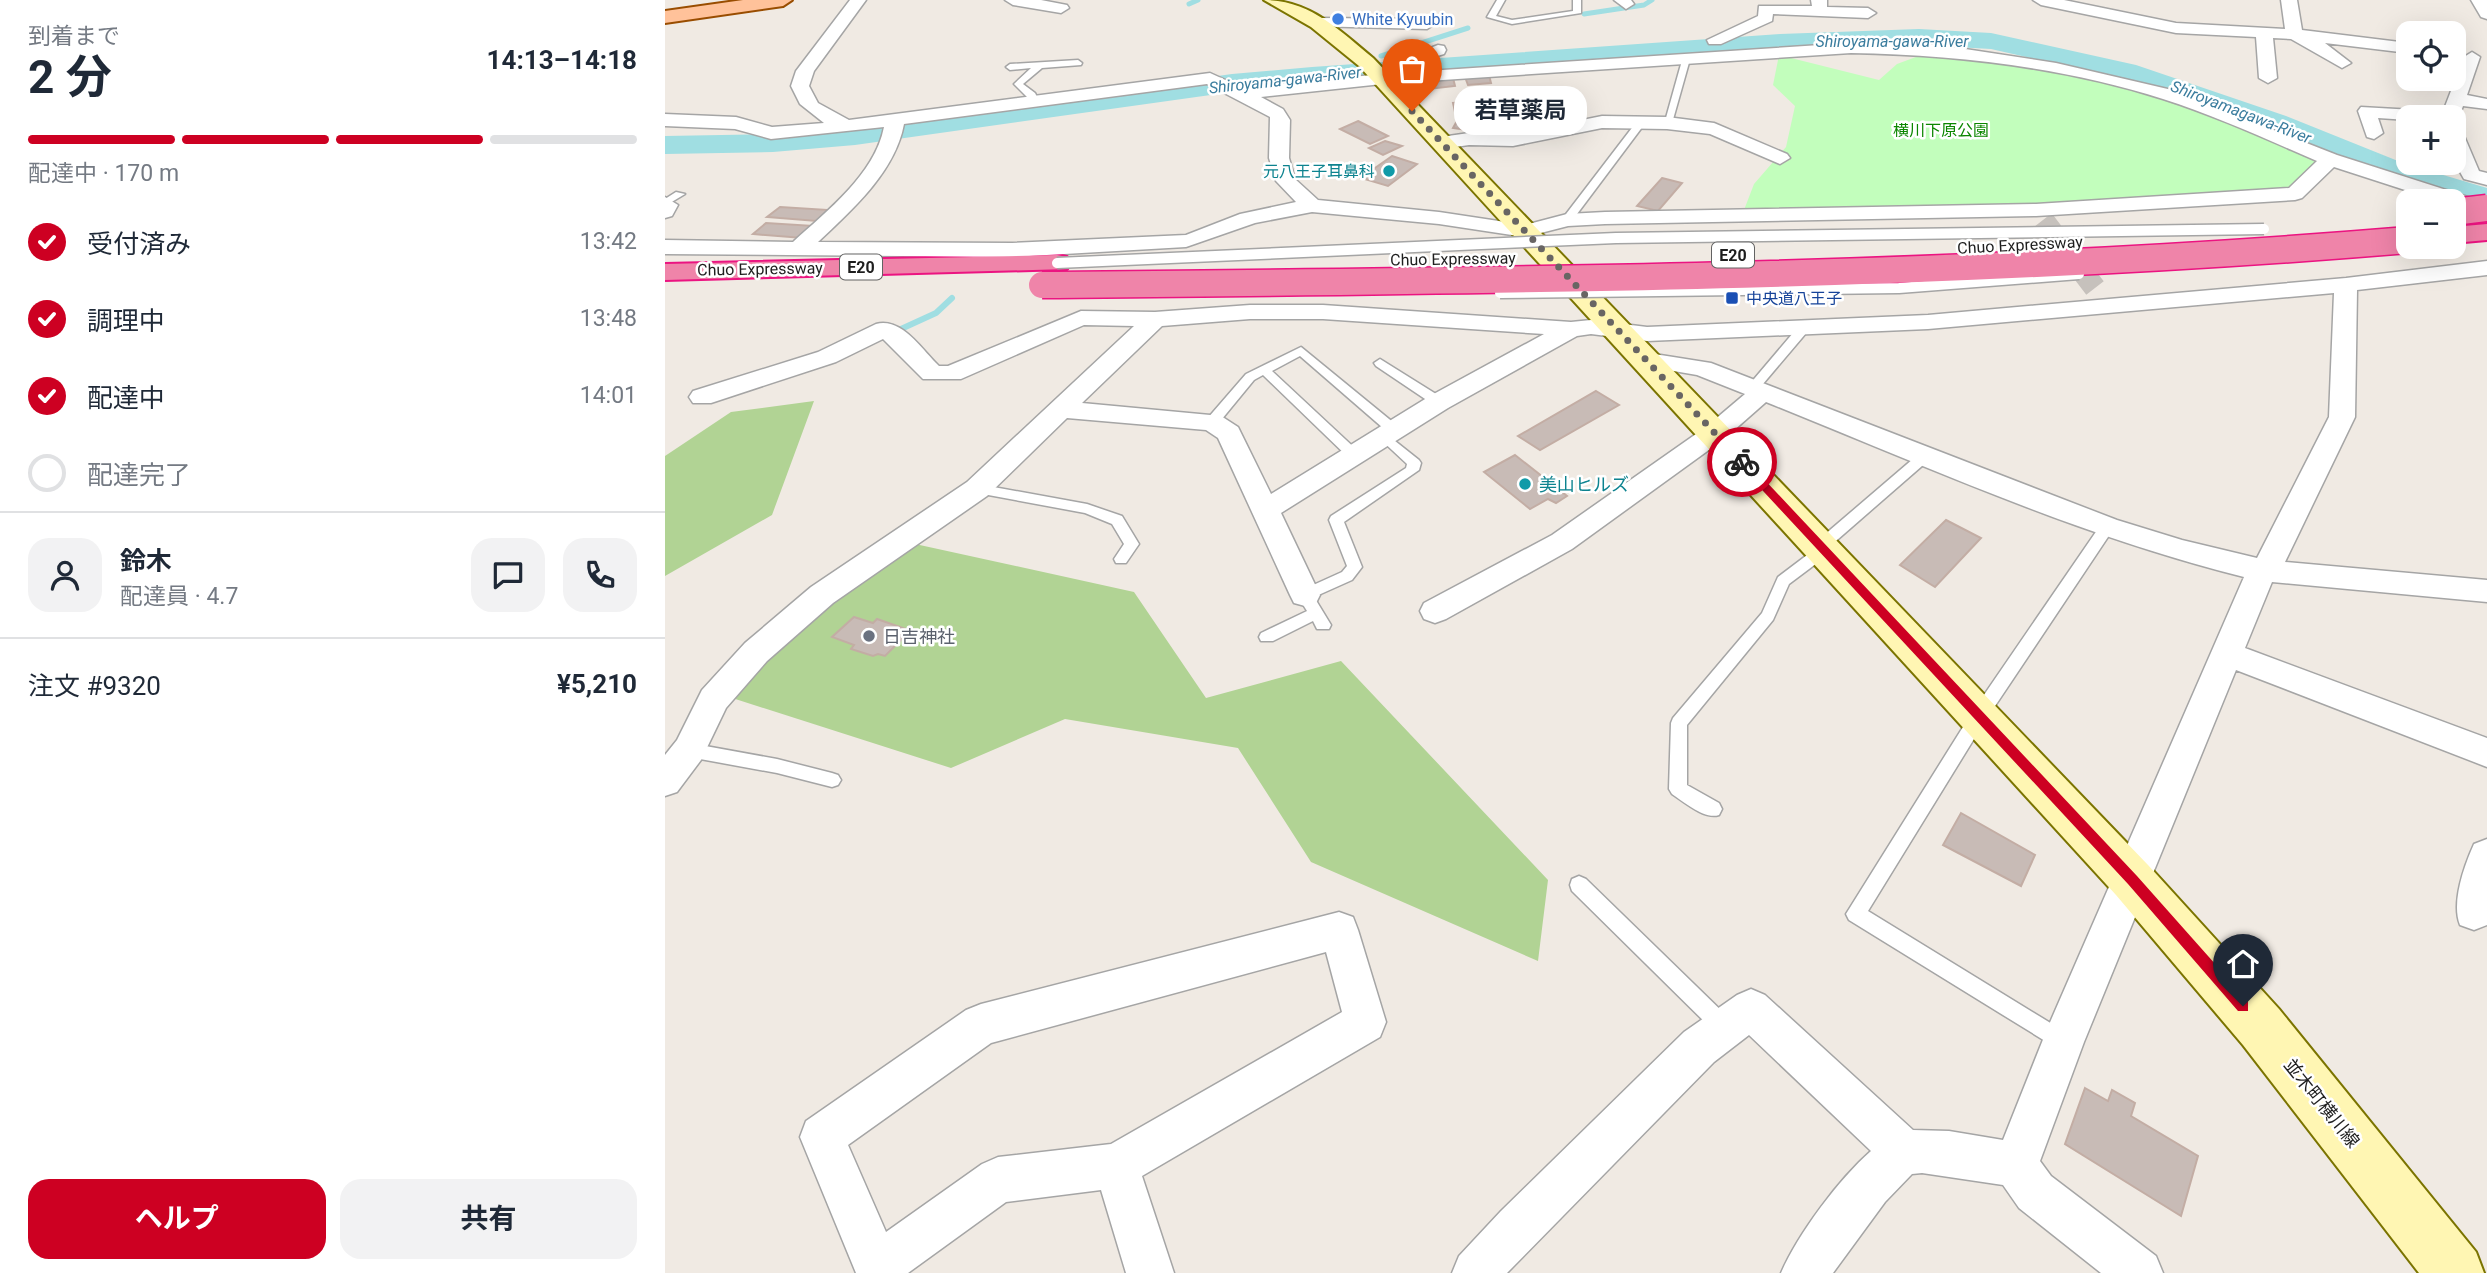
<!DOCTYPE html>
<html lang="ja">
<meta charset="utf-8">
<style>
:root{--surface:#fff;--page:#f2f2f3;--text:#1f2937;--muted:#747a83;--line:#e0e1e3;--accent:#cd0022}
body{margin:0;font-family:Roboto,"Noto Sans JP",sans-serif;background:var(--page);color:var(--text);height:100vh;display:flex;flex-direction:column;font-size:26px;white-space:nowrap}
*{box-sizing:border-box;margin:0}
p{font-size:23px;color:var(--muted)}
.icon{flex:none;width:38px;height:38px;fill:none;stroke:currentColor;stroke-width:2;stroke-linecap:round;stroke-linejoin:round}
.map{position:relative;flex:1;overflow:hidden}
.side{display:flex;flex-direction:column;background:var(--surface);width:665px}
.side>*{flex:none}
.buttons{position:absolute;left:1731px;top:21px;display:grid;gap:14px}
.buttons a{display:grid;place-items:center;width:70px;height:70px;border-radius:14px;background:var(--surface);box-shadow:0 7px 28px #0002;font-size:35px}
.pin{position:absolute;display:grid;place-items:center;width:60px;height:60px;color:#fff;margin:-72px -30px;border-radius:50% 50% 50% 0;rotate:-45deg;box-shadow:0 0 7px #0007}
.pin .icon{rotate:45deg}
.courier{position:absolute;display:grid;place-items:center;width:70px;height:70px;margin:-35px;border:5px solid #cd0022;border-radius:50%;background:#fff;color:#222;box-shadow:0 2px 9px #0007}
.bubble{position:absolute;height:49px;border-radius:21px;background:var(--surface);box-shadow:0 7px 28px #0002;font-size:23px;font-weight:700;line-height:49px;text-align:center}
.head em{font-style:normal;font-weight:700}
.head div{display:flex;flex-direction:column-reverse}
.head{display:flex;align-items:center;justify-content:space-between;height:119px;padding:0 28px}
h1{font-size:46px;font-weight:700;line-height:52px}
.bar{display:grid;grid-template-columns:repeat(4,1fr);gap:10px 7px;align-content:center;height:84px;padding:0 28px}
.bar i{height:9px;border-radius:5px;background:var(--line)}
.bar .active{background:var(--accent)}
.bar p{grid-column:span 4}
.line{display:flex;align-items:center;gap:18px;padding:0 28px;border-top:2px solid var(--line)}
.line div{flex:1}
.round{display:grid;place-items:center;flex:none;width:74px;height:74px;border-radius:21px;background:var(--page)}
ol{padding:0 28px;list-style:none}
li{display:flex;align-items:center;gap:21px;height:77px}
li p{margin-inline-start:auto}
li .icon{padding:7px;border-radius:50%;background:var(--accent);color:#fff;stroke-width:4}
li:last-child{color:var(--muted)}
li i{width:38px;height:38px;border:4px solid var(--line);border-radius:50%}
.primary-button{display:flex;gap:14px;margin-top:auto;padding:14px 28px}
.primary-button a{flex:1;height:80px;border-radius:21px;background:var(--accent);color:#fff;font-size:28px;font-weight:700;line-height:80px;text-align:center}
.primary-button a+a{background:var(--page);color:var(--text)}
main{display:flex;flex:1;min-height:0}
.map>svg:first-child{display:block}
</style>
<main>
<section class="side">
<div class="head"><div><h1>2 分</h1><p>到着まで</p></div><em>14:13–14:18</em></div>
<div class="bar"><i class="active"></i><i class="active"></i><i class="active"></i><i></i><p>配達中 · 170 m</p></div>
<ol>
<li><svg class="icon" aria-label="check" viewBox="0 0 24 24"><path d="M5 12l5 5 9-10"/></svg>受付済み<p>13:42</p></li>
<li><svg class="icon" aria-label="check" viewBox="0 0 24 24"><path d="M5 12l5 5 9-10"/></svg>調理中<p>13:48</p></li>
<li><svg class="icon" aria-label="check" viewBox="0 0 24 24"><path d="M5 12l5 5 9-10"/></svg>配達中<p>14:01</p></li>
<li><i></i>配達完了</li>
</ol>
<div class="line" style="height:126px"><a class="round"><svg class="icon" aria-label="person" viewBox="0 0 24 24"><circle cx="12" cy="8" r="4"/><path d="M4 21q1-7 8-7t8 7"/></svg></a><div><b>鈴木</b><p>配達員 · 4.7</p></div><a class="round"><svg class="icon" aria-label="chat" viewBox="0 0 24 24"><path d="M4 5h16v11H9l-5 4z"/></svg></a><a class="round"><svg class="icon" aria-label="phone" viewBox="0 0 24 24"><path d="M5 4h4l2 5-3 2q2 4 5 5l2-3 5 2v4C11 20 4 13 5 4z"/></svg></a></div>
<div class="line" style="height:91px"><div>注文 #9320</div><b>¥5,210</b></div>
<div class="primary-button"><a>ヘルプ</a><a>共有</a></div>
</section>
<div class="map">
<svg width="1822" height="1273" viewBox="0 0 1822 1273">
<rect width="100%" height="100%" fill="#f0eae3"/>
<path fill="#b1d394" d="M149 401 107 515 0 576V456L66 412Z
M241 542 469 592 541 698 676 661 883 880 873 961 646 862 573 748 400 719 286 768 61 696 197 570Z"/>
<path fill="#c2febc" d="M1267 51 1398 71 1522 104 1655 159 1632 185 1621 190 1369 205 1079 210 1089 184 1121 147 1130 106 1108 85 1114 55 1214 80 1232 64Z"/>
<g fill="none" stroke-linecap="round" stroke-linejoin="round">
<path stroke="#a0dee2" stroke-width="5" d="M524 4 533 0
M919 14 979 5 987 0
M716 56 803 28"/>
<path stroke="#a0dee2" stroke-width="6" d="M236 329 271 313 287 298"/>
<path fill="#a0dee2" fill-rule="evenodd" d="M1254 29 1326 33 1471 65 1621 116 1738 163 1822 188V208L1716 177 1599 128 1453 78 1326 49 1254 45 1115 50 647 83 567 92 190 145 108 152 0 154V136L108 134 190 127 567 74 647 67 1115 34Z"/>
</g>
<path fill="#c8bbb6" stroke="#c3ada4" stroke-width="2" d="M824 75 826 83 803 85 800 77Z
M788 78 790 86 755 90 753 81Z
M841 99 844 109 790 112 788 103Z
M793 119 823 124 816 132 788 128Z
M693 121 723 136 705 144 675 129Z
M720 141 737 146 718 155 704 148Z
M727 156 752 164 723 186 696 178Z
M997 178 1017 183 993 211 972 206Z
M115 207 164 210 152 221 102 217Z
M101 223 150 226 138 238 88 234Z
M931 391 954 405 875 450 853 436Z
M850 455 902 496 891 503 883 499 865 509 819 472Z
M1281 520 1316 538 1270 587 1235 565Z
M189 617 208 623 212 619 241 629 235 634 240 636 220 656 213 654 208 656 186 649 189 645 167 637Z
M1296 813 1370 855 1356 886 1278 845Z
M1420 1088 1443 1101 1447 1090 1470 1103 1466 1116 1533 1156 1516 1216 1400 1144Z"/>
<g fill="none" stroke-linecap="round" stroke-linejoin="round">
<path stroke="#c6c1bc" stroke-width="22" stroke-dasharray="22 10" stroke-linecap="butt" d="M1378 220 1430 288"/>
<defs>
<path id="lane" d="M832 0H840L831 16 847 20 908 11V0H916V13L847 24 822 17Z
M1018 57 1025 59 1007 123 999 125Z
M413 60 417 63 416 65 377 68 358 84 370 93 374 101 369 104 349 84 366 68 345 70 341 67 345 64Z
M973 120 981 122 906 222H898V218Z
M11 192 20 194 0 206V199Z
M1138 325 1142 326V332L1092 391H1084V385L1134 326Z
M636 347 735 428V434H725L635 356 607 371 695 453 697 456 695 459H685L598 375 589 380 552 425H542V419L581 374Z
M715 359 779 399V405H769L711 366 709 363Z
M720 433 754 460 756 463 754 470 679 522 697 567 687 580 649 597 666 625 664 629H652L648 621 608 641H596L594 637 596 633 642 611 632 595 635 591 677 572 682 566 664 520 666 516 741 468 742 464 713 437Z
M1260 452 1267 456 1265 459 1164 547 1166 550 1164 554 1124 584 1108 620 1022 725V785L1054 803 1057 809 1054 815C1040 820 1019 802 1007 794L1004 789 1006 723 1008 718 1097 613 1113 577 1150 549 1151 542 1255 453Z
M312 484 422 504 457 516 474 544 461 563H451L449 559 459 544 447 524 420 513 307 492 305 489Z
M1442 522 1449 527 1447 531 1320 721 1203 911 1405 1035 1408 1042 1405 1049 1398 1052 1184 920 1181 914 1308 711 1437 523Z
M24 743 112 759 167 773 173 775 176 780 173 785 167 787 112 773 24 757 18 755 15 750 18 745Z
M914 876 921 879 1067 1021 1070 1028 1067 1035 1060 1038 1053 1035 907 891 905 885 907 879Z"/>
<path id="street" d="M185 0H201L149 71 144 86 153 103 184 120 545 73 578 88 717 74 1186 43 1274 45 1391 63 1507 90 1672 155 1822 203V216L1788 206V201H1774L1669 167 1637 198 1630 200 1371 216 940 224 903 226 860 237 774 224 647 212 590 223 521 247 347 257 0 254V240L128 242C162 211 210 174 219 127L106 139 70 129 0 126V114L71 117 107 127 159 123 135 104 126 86 131 71ZM1186 53C1291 55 1398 67 1498 99 1551 116 1601 139 1652 161L1624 188 1371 204 940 212 902 214 860 225 774 212 653 200 630 179 624 158 625 120 618 109 596 97 717 84ZM542 84 605 117 604 158 611 181 631 202 575 214 521 235 347 243 153 242C187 210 230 172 239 124Z
M340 0H376L402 5 404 8 396 13 348 5Z
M949 0H966L969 4 961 9Z
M1146 0H1162V7L1203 8 1211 13 1203 18 1108 14 1107 21 1056 44H1044L1042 40 1093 16 1094 6H1147Z
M1368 0H1399L1511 23 1620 29 1616 0H1632L1637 30 1743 43V53L1660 43 1686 63 1677 68 1626 39 1608 38 1612 78 1603 83 1594 78 1591 37 1511 33 1376 5Z
M1806 0H1822V19L1816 17Z
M653 18 762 19 770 24 762 29 647 26V20Z
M773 45 779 46 781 50 779 54 746 64 737 59Z
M1807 52 1815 57 1802 95 1822 99V109L1798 106 1794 117 1788 122V117H1743V120L1713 118 1718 133 1709 139 1702 137 1693 111 1696 107 1767 111 1776 117 1799 57Z
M937 116 1002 117 1049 123 1122 154 1125 158 1115 164 1045 134 1002 129 937 128 848 146 804 145 776 149 766 143 776 137 804 133 848 134Z
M1788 125 1797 131 1814 171 1822 173V185L1799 179C1788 162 1788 145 1788 125Z
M0 197 13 205 7 216 0 218Z
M1822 261V275L1692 290 1690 417 1620 562 1822 580V602L1607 582 1580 648 1822 738V767L1571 670 1419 1042 1375 1161 1386 1176 1491 1256 1498 1273H1436L1354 1208 1338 1185 1257 1173 1247 1174 1220 1202 1168 1273H1116C1133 1234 1174 1179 1206 1151L1084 1035 1049 1062 842 1273H787L794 1256 836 1211 1019 1032 1072 995 1086 989 1100 995 1248 1130 1284 1131 1338 1140 1383 1027 1579 577C1414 536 1258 465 1101 402L1059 439 907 549 781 619 770 623 759 619 755 611 759 603 887 535 1041 427 1080 394 1032 375 974 365 971 360 974 355 983 353 1046 363 1452 520 1517 540 1592 558 1664 417 1669 293 1263 329 982 341 926 334 912 336 783 408 616 513 655 595 651 603 640 606 629 603 625 595 553 438 541 430 402 418 322 496 168 603 102 661 61 708 36 760 12 792 0 796V755L12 740 37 690 80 643 146 587 302 482 469 326 419 325 296 379H258L218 339 171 362 46 403H28L24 397 28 391 153 352 211 324C237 317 257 350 274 366H283L416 311 490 312 585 305H658L906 322 926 320 982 327 1263 315 1681 278ZM585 319H658L879 334 765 396 606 494 573 427 556 416 417 403 497 326Z
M1822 839V925L1809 930 1795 925C1786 903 1799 866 1809 844Z
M674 912 688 917 693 930 721 1022 715 1037 477 1176 509 1273H461L436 1190 341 1202 243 1273H191L135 1137 141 1121 301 1010 316 1004ZM661 952 677 1012 446 1144 333 1157 317 1164 221 1232 183 1145 326 1043Z"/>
<path id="secondary" d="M599 0C645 0 674 30 708 58L1483 865 1614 1009 1811 1252 1819 1273H1754L1578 1045 1451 895 694 66 646 27Z"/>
<path id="primary" d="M78 0H127L118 6 0 23V11Z"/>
<path id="highway" d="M1822 224V240L1788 243V227Z
M392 255 402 257 406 263 402 269 0 280V264Z"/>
</defs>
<use href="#lane" stroke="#a5a5a5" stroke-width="3"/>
<use href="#street" stroke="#a5a5a5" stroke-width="3"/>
<use href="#secondary" stroke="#7b7400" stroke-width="4"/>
<use href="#primary" stroke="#994d00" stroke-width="4"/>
<use href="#highway" stroke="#eb1481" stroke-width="4"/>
<use href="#lane" fill="#fff" fill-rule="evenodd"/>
<use href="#street" fill="#fff" fill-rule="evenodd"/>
<use href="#secondary" fill="#fff6b3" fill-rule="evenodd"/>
<use href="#primary" fill="#ffc29a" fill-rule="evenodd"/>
<use href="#highway" fill="#ef84a9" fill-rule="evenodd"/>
<defs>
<path id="lane-bridge" d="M392 263 951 238 1599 229
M835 293 1234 288 1414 274"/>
<path id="highway-bridge" d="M1788 212 1822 208
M377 285C833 281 1288 278 1743 240"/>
</defs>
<use href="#lane-bridge" stroke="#a5a5a5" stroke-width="13" stroke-linecap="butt"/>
<use href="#highway-bridge" stroke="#eb1481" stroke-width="29" stroke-linecap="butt"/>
<use href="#lane-bridge" stroke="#fff" stroke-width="10"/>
<use href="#highway-bridge" stroke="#ef84a9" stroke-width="26"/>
</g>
<path fill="#cd0022" d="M1073 459H1080L1472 876 1583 1001V1011H1573L1463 884 1073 464Z"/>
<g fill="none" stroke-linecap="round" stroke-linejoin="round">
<path stroke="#686563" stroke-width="7" stroke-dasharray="0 12.6" d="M747 111 1077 462"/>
</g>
<circle fill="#3f7fe0" stroke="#fff" stroke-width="2.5" cx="673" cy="19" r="7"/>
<g fill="#0f9aa8" stroke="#fff" stroke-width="2.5">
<circle cx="724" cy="171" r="7"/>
<circle cx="860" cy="484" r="7"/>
</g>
<rect fill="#1a4fb4" stroke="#fff" stroke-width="2.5" x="1060" y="291" width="14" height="14" rx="3.5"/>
<circle fill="#6b7280" stroke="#fff" stroke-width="2.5" cx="204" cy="636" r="7"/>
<g text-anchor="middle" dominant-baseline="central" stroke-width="5" stroke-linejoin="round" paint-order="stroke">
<g font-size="16" fill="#366cbe" stroke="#fff" text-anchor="start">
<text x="687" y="19">White Kyuubin</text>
</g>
<g font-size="16" font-style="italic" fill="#3b7d9e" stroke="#fff">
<text x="1227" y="41">Shiroyama-gawa-River</text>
<text transform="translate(620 80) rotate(-6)">Shiroyama-gawa-River</text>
<text transform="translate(1576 112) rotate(21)">Shiroyamagawa-River</text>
</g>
<g font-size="16" fill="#0c8701" stroke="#fff">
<text x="1276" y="130">横川下原公園</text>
</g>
<g font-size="16" fill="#0d838f" stroke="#fff" text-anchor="end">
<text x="710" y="171">元八王子耳鼻科</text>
</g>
<g font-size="16" fill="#1e1e1e" stroke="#fff">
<text transform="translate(1355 245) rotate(-3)">Chuo Expressway</text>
<text transform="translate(788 259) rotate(-1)">Chuo Expressway</text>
<text transform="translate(95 269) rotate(-1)">Chuo Expressway</text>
</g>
<g fill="#fff" stroke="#626262" stroke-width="2">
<rect x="1047" y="242.5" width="42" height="25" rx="5"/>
<rect x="175" y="254.5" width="42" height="25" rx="5"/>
</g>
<g font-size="16" font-weight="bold" fill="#1e1e1e">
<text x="1068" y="255">E20</text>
<text x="196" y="267">E20</text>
</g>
<g font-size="16" fill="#164399" stroke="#fff" text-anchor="start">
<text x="1081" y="298">中央道八王子</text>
</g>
<g font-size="18" fill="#0d838f" stroke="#fff" text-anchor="start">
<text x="874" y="484">美山ヒルズ</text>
</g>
<g font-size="18" fill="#5b616d" stroke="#fff" text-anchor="start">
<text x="218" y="636">日吉神社</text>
</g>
<g font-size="18" fill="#1e1e1e" stroke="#fff">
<text transform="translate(1657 1103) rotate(51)">並木町横川線</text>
</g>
</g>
</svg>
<div class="buttons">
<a><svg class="icon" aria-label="locate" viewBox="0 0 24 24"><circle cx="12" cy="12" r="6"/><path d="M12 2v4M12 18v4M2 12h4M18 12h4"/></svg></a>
<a>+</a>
<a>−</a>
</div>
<div class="pin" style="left:747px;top:111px;background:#ea580c"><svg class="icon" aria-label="bag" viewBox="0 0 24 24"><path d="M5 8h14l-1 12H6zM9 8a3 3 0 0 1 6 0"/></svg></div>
<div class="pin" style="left:1578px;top:1006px;background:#1f2937"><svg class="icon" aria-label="home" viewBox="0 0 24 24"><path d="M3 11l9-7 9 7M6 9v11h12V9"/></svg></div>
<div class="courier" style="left:1077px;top:462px"><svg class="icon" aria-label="bike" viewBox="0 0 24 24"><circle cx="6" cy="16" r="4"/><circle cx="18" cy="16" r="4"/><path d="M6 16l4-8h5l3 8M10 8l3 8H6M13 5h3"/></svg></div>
<div class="bubble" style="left:789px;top:86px;width:133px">若草薬局</div>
</div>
</main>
